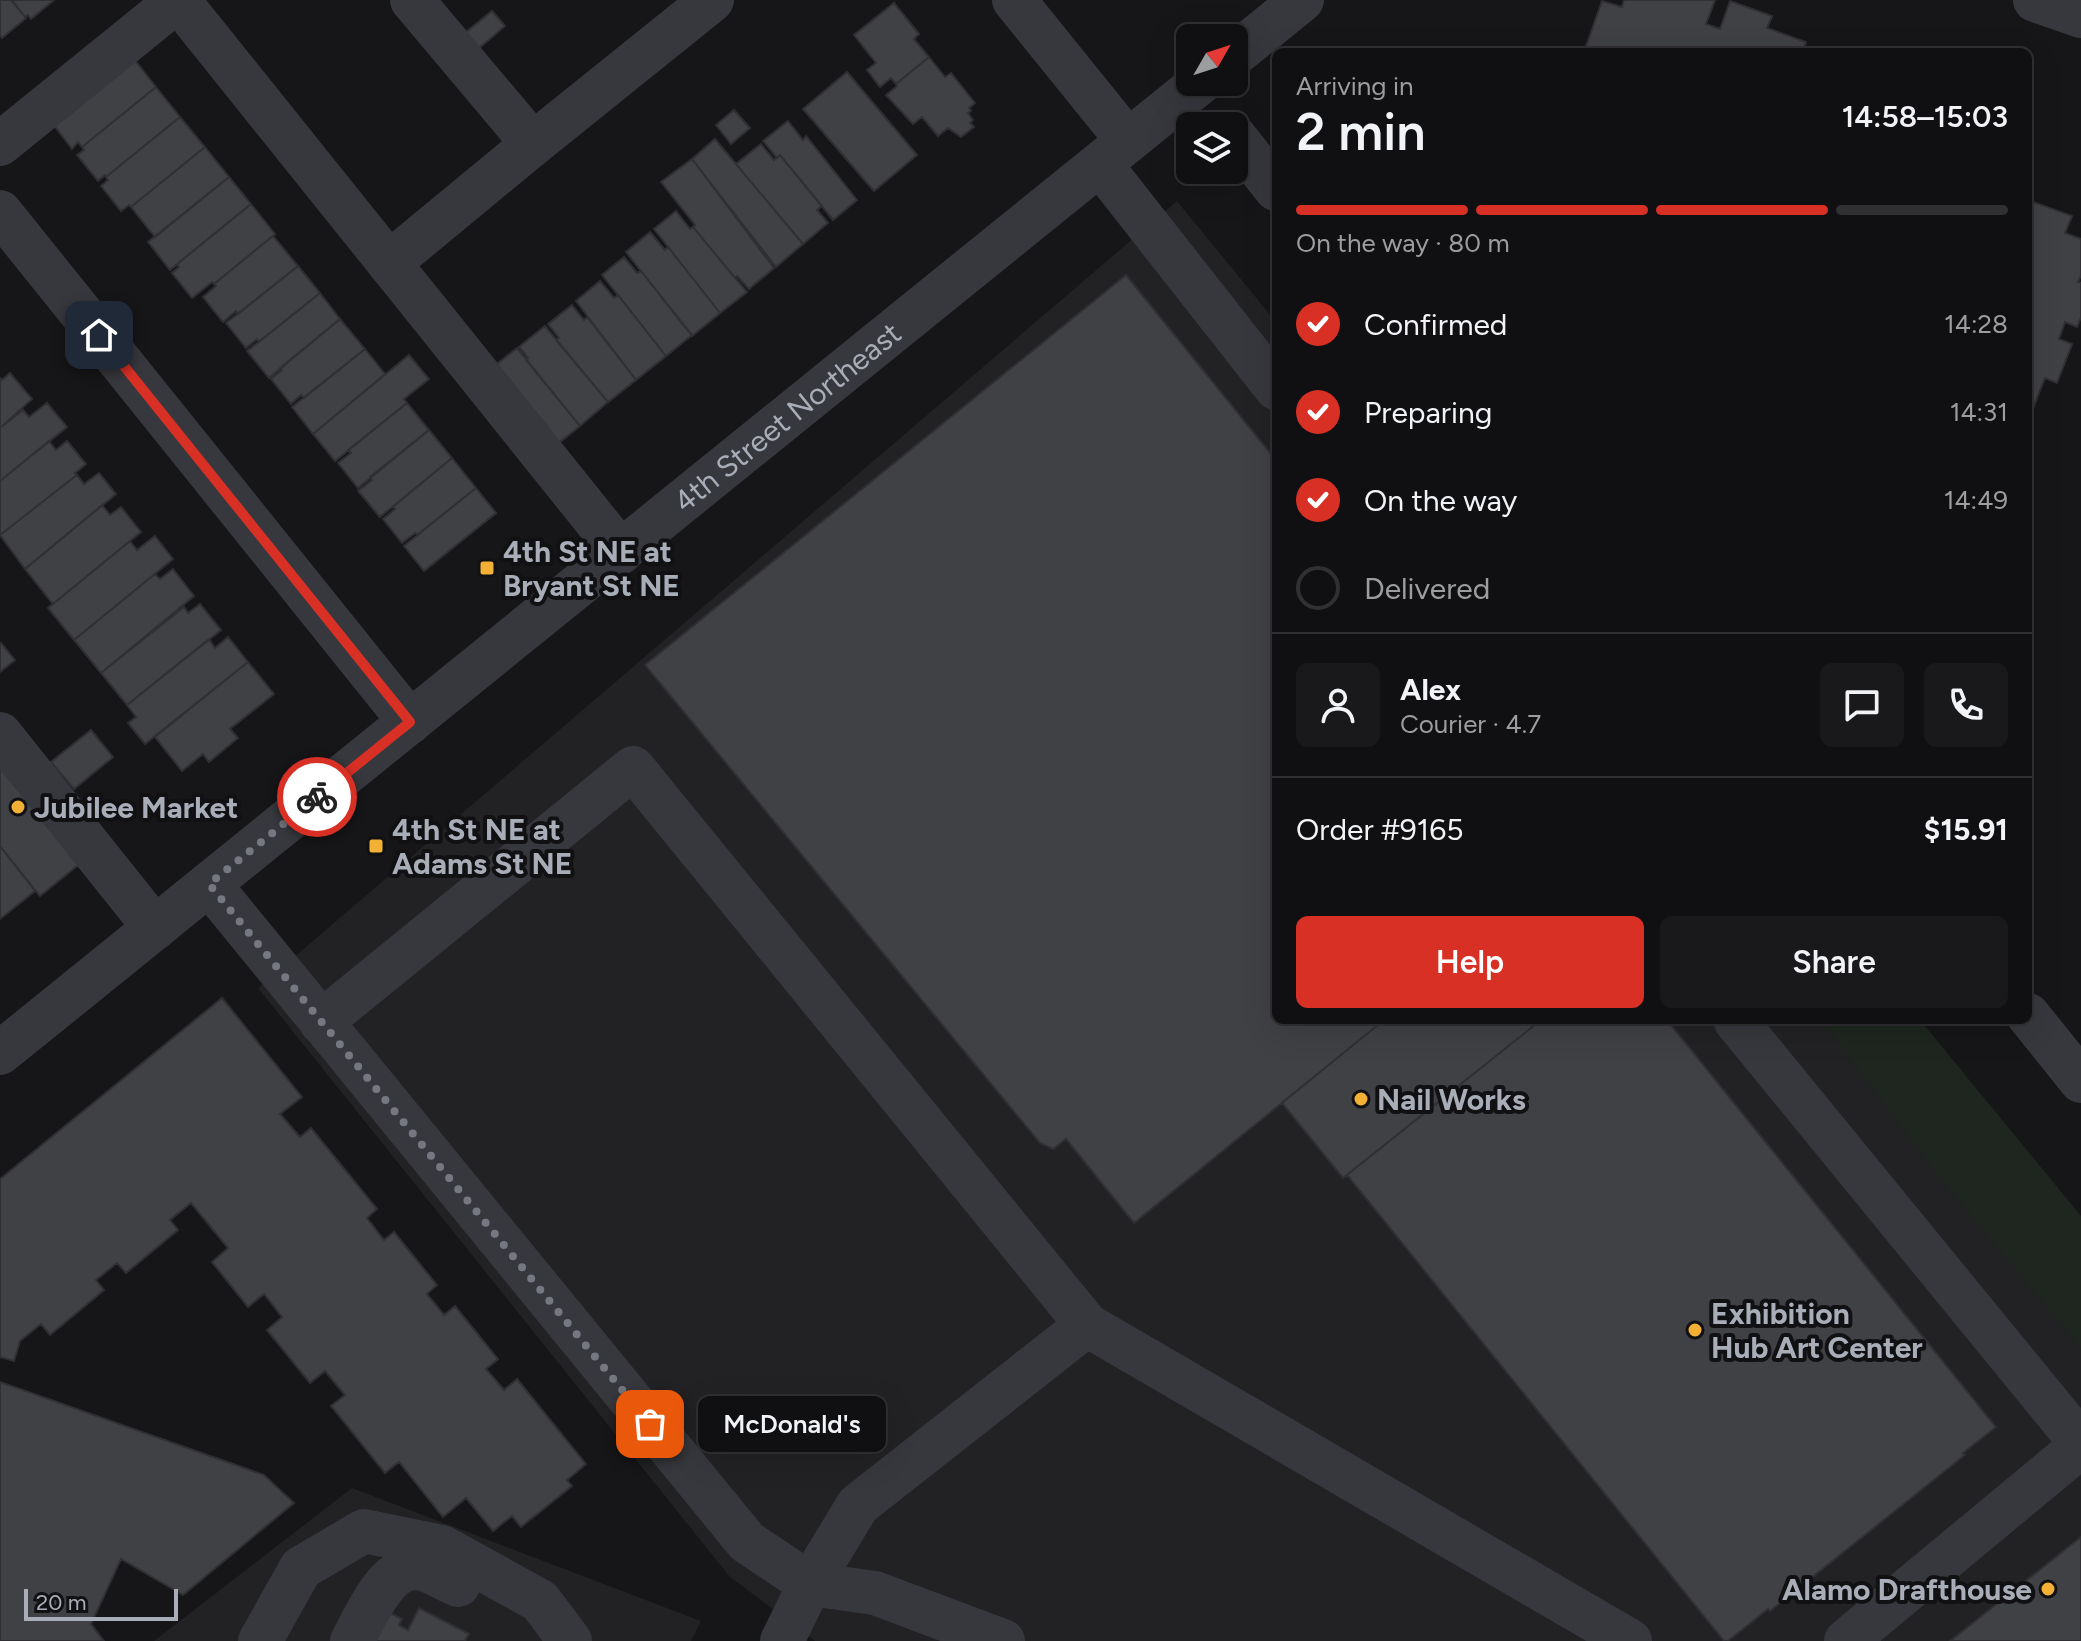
<!DOCTYPE html>
<meta charset="utf-8">
<style>
:root{--surface:#101012;--page:#19191b;--text:#f1f3f6;--muted:#9c9d9f;--line:#303032;--accent:#d93025}
body{margin:0;font-family:Figtree,sans-serif;background:var(--page);color:var(--text);height:100vh;display:flex;flex-direction:column;font-size:30px;white-space:nowrap}
*{box-sizing:border-box;margin:0}
p{font-size:26px;color:var(--muted)}
.icon{flex:none;width:44px;height:44px;fill:none;stroke:currentColor;stroke-width:2;stroke-linecap:round;stroke-linejoin:round}
.map{position:relative;flex:1;overflow:hidden}
.sheet{position:absolute;left:1272px;top:48px;width:760px;height:976px;display:flex;flex-direction:column;background:var(--surface);border-radius:12px;box-shadow:0 8px 32px #0002,0 0 0 2px var(--line)}
.sheet>*{flex:none}
.needle{width:52px;rotate:51deg}
.controls{position:absolute;left:1176px;top:24px;display:grid;gap:16px}
.controls a{display:grid;place-items:center;width:72px;height:72px;border-radius:12px;background:var(--surface);box-shadow:0 8px 32px #0002,0 0 0 2px var(--line);font-size:40px}
.scale{position:absolute;left:24px;bottom:20px;width:154px;box-sizing:border-box;padding-left:8px;border:4px solid #a8adb8;border-top:0;font-size:22px;line-height:28px;white-space:nowrap;color:#a8adb8;-webkit-text-stroke:6px #111113;paint-order:stroke}
.pin{position:absolute;display:grid;place-items:center;width:68px;height:68px;color:#fff;margin:-34px;border-radius:16px;box-shadow:0 4px 12px #0006}
.courier{position:absolute;display:grid;place-items:center;width:80px;height:80px;margin:-40px;border:6px solid #d93025;border-radius:50%;background:#fff;color:#222;box-shadow:0 2px 10px #0007}
.bubble{position:absolute;height:56px;border-radius:12px;background:var(--surface);box-shadow:0 8px 32px #0002,0 0 0 2px var(--line);font-size:26px;font-weight:600;line-height:56px;text-align:center}
.summary em{font-style:normal;font-weight:600}
.summary div{display:flex;flex-direction:column-reverse}
.summary{display:flex;align-items:center;justify-content:space-between;height:136px;padding:0 24px}
h1{font-size:52px;font-weight:600;line-height:60px}
.bar{display:grid;grid-template-columns:repeat(4,1fr);gap:12px 8px;align-content:center;height:96px;padding:0 24px}
.bar i{height:10px;border-radius:6px;background:var(--line)}
.bar .active{background:var(--accent)}
.bar p{grid-column:span 4}
.line{display:flex;align-items:center;gap:20px;padding:0 24px;border-top:2px solid var(--line)}
.line div{flex:1}
.round{display:grid;place-items:center;flex:none;width:84px;height:84px;border-radius:12px;background:var(--page)}
ol{padding:0 24px;list-style:none}
li{display:flex;align-items:center;gap:24px;height:88px}
li p{margin-inline-start:auto}
li .icon{padding:8px;border-radius:50%;background:var(--accent);color:#fff;stroke-width:4}
li:last-child{color:var(--muted)}
li i{width:44px;height:44px;border:4px solid var(--line);border-radius:50%}
.action{display:flex;gap:16px;margin-top:auto;padding:16px 24px}
.action a{flex:1;height:92px;border-radius:12px;background:var(--accent);color:#fff;font-size:32px;font-weight:600;line-height:92px;text-align:center}
.action a+a{background:var(--page);color:var(--text)}
.map>svg:first-child{display:block}
</style>
<div class="map">
<svg width="2081" height="1641" viewBox="0 0 2081 1641">
<rect width="100%" height="100%" fill="#161618"/>
<path fill="#222225" d="M1177 201 1276 322V1020H1848L2081 1304V1641H815L730 1577 258 988Z
M352 1488 701 1621 691 1641H154Z"/>
<path fill="#1e261f" d="M1821 1020H1920L2081 1216V1348L1937 1174Z"/>
<path fill="#404145" stroke="#303034" stroke-width="2" d="M0 0H11L26 18 2 38 0 35Z
M12 0H54L31 19 28 15 25 17Z
M1624 0H1715L1706 24 1720 29 1730 1 1772 16 1767 28 1806 42 1803 52H1584L1602 1 1622 7Z
M894 3 919 34 914 39 929 57 896 84 891 78 880 87 867 70 876 63 854 35Z
M492 11 505 26 478 49 465 33Z
M929 57 945 77 951 73 975 103 969 108 971 111 968 113 973 120 970 123 974 127 961 137 948 128 938 136 922 117 913 124 886 95 897 86 896 84Z
M134 59 156 87 82 147 78 142 72 149 53 124Z
M847 72 917 155 874 191 803 109Z
M156 87 180 117 106 177 105 175 98 181 77 155 84 150 82 147Z
M734 110 750 128 731 144 716 125Z
M180 117 205 147 131 207 129 205 121 211 101 186 108 180 106 177Z
M788 121 803 140 806 136 857 200 833 220 780 155 777 158 763 141Z
M715 139 803 244 776 267 692 159Z
M761 144 774 160 780 155 822 206 817 210 828 223 803 244 736 164Z
M205 147 229 177 155 237 131 207Z
M692 159 774 268 749 289 737 276 735 278 693 227 695 225 661 182Z
M229 177 251 204 170 270 148 242Z
M2028 200 2072 216 2065 233 2081 239V275L2078 282 2081 283V317L2077 327 2065 322 2059 339 2072 344 2057 383 2045 378 2030 416Z
M251 204 275 234 214 284 212 282 192 298 172 273 179 267 177 264Z
M676 211 690 229 693 227 747 292 720 313 654 229Z
M650 232 665 250 668 247 720 313 692 336 626 252Z
M273 236 298 266 238 314 236 311 223 322 203 297 216 286 214 284Z
M624 257 637 273 641 271 692 335 666 356 602 275Z
M298 266 320 293 259 342 257 339 246 348 226 323Z
M1126 275 1276 460V1020H1384L1134 1223 1066 1139 1053 1149 1040 1143 645 665Z
M600 281 614 298 618 295 666 356 636 380 576 301Z
M320 293 340 319 269 378 247 351Z
M572 305 584 320 587 317 636 380 608 402 556 340 559 338 548 324Z
M340 319 365 349 304 398 301 395 291 404 271 379 282 370 280 368Z
M545 326 608 402 580 426 526 360 528 358 519 347Z
M517 348 580 426 555 446 492 368Z
M365 349 385 374 313 434 292 407Z
M409 355 429 379 404 399 407 403 335 461 313 434Z
M10 373 32 399 0 428V378L2 380Z
M47 403 67 427 0 481V428L23 410 29 417Z
M407 403 429 430 358 488 338 463 351 453 348 450Z
M429 430 452 458 380 517 358 491 372 480 370 477Z
M49 441 56 450 67 441 86 464 75 473 77 475 0 535V481Z
M452 458 476 488 417 535 415 533 402 543 383 519 395 509 393 507Z
M99 473 116 494 25 569 0 535 77 475 84 484Z
M476 488 496 513 424 571 404 546Z
M102 505 110 515 121 507 141 532 53 604 25 569Z
M155 536 173 559 74 640 48 608 130 541 137 550Z
M173 569 194 596 101 673 74 640 155 574 160 579Z
M200 604 221 630 127 705 101 673 184 607 188 613Z
M228 637 248 662 145 744 128 723 136 717 127 705 209 639 215 648Z
M1 643 15 660 0 672V644Z
M248 662 274 694 230 729 238 738 209 762 203 754 182 771 155 737Z
M91 730 113 757 74 789 51 762Z
M0 768 82 862 40 896 0 846Z
M0 846 35 891 0 919Z
M222 998 302 1097 280 1114 300 1137 311 1128 377 1209 367 1218 384 1240 394 1232 437 1285 427 1294 444 1315 455 1306 498 1359 486 1369 504 1390 517 1379 586 1464 567 1480 572 1486 521 1527 512 1516 493 1531 466 1498 443 1517 399 1462 385 1473 331 1406 345 1395 325 1371 310 1383 267 1330 282 1317 264 1294 248 1307 212 1262 228 1248 191 1203 170 1220 178 1230 126 1273 117 1263 96 1280 104 1290 50 1335 41 1324 20 1341 14 1361 0 1357V1179Z
M1384 1020H1541L1343 1178 1282 1103Z
M1541 1020H1667L1996 1427 1963 1453 1965 1455 1770 1611 1768 1609 1728 1641H1724L1347 1175Z
M0 1382 264 1475 294 1503 183 1595 121 1559 91 1624 104 1641H0Z
M2081 1537V1641H1950Z
M419 1608 469 1634 465 1641H366L383 1609 402 1619 399 1625 408 1630Z"/>
<g fill="none" stroke-linecap="round" stroke-linejoin="round">
<g stroke="#37383d" stroke-width="44">
<path d="M178 0 389 263"/>
<path d="M412 0 533 144 389 263 621 552"/>
<path d="M1014 0 1128 141"/>
<path d="M2035 0 2081 16"/>
<path d="M1234 55 1302 0"/>
<path d="M1234 136 1276 189"/>
<path d="M0 144 178 0"/>
<path d="M533 144 712 0"/>
<path d="M1100 164 1276 388"/>
<path d="M0 212 410 722"/>
<path d="M0 734 155 928"/>
<path d="M209 884 747 1542 810 1584 875 1593 1003 1641"/>
<path d="M2028 1015 2081 1081"/>
<path d="M1735 1020 2081 1443"/>
<path d="M321 1022 633 768 1087 1325"/>
<path id="s1" d="M0 1053 1201 82"/>
<path d="M260 1641 301 1568 364 1531 442 1547 540 1601 570 1641"/>
<path d="M352 1641C365 1618 385 1566 417 1568 430 1569 445 1580 458 1585"/>
<path d="M782 1641 810 1584 858 1505 1087 1325 1630 1641"/>
<path d="M1846 1641 2081 1446"/>
</g>
</g>
<g fill="none" stroke-linecap="round" stroke-linejoin="round">
<path stroke="#757880" stroke-width="8" stroke-dasharray="0 14.4" d="M317 797 209 884 650 1424"/>
<path stroke="#d93025" stroke-width="10" d="M99 335 410 722 317 797"/>
</g>
<g fill="#f2b134" stroke="#111113" stroke-width="3">
<rect x="479" y="560" width="16" height="16" rx="4"/>
<circle cx="18" cy="807" r="8"/>
<rect x="368" y="838" width="16" height="16" rx="4"/>
<circle cx="1361" cy="1099" r="8"/>
<circle cx="1695" cy="1330" r="8"/>
<circle cx="2048" cy="1589" r="8"/>
</g>
<g text-anchor="middle" dominant-baseline="central" stroke-width="8" stroke-linejoin="round" paint-order="stroke">
<g font-size="30" fill="#a8adb8" stroke="#111113">
<text stroke="none"><textPath href="#s1" startOffset="1012">4th Street Northeast</textPath></text>
</g>
<g font-size="30" font-weight="bold" fill="#a8adb8" stroke="#111113" text-anchor="start">
<text x="503" y="551">4th St NE at<tspan x="503" dy="34">Bryant St NE</tspan></text>
<text x="34" y="807">Jubilee Market</text>
<text x="392" y="829">4th St NE at<tspan x="392" dy="34">Adams St NE</tspan></text>
<text x="1377" y="1099">Nail Works</text>
<text x="1711" y="1313">Exhibition<tspan x="1711" dy="34">Hub Art Center</tspan></text>
<text x="2032" y="1589" text-anchor="end">Alamo Drafthouse</text>
</g>
</g>
</svg>
<div class="controls">
<a><svg class="needle" viewBox="-14 -14 28 28"><path d="M0-13l5 13h-10z" fill="#e53935"/><path d="M0 13l5-13h-10z" fill="#9c9d9f"/></svg></a>
<a><svg class="icon" aria-label="layers" viewBox="0 0 24 24"><path d="M12 4l9 5-9 5-9-5zM3 14l9 5 9-5"/></svg></a>
</div>
<div class="scale">20 m</div>
<div class="pin" style="left:650px;top:1424px;background:#ea580c"><svg class="icon" aria-label="bag" viewBox="0 0 24 24"><path d="M5 8h14l-1 12H6zM9 8a3 3 0 0 1 6 0"/></svg></div>
<div class="pin" style="left:99px;top:335px;background:#1f2937"><svg class="icon" aria-label="home" viewBox="0 0 24 24"><path d="M3 11l9-7 9 7M6 9v11h12V9"/></svg></div>
<div class="courier" style="left:317px;top:797px"><svg class="icon" aria-label="bike" viewBox="0 0 24 24"><circle cx="6" cy="16" r="4"/><circle cx="18" cy="16" r="4"/><path d="M6 16l4-8h5l3 8M10 8l3 8H6M13 5h3"/></svg></div>
<div class="bubble" style="left:698px;top:1396px;width:188px">McDonald's</div>
<section class="sheet">
<div class="summary"><div><h1>2 min</h1><p>Arriving in</p></div><em>14:58–15:03</em></div>
<div class="bar"><i class="active"></i><i class="active"></i><i class="active"></i><i></i><p>On the way · 80 m</p></div>
<ol>
<li><svg class="icon" aria-label="check" viewBox="0 0 24 24"><path d="M5 12l5 5 9-10"/></svg>Confirmed<p>14:28</p></li>
<li><svg class="icon" aria-label="check" viewBox="0 0 24 24"><path d="M5 12l5 5 9-10"/></svg>Preparing<p>14:31</p></li>
<li><svg class="icon" aria-label="check" viewBox="0 0 24 24"><path d="M5 12l5 5 9-10"/></svg>On the way<p>14:49</p></li>
<li><i></i>Delivered</li>
</ol>
<div class="line" style="height:144px"><a class="round"><svg class="icon" aria-label="person" viewBox="0 0 24 24"><circle cx="12" cy="8" r="4"/><path d="M4 21q1-7 8-7t8 7"/></svg></a><div><b>Alex</b><p>Courier · 4.7</p></div><a class="round"><svg class="icon" aria-label="chat" viewBox="0 0 24 24"><path d="M4 5h16v11H9l-5 4z"/></svg></a><a class="round"><svg class="icon" aria-label="phone" viewBox="0 0 24 24"><path d="M5 4h4l2 5-3 2q2 4 5 5l2-3 5 2v4C11 20 4 13 5 4z"/></svg></a></div>
<div class="line" style="height:104px"><div>Order #9165</div><b>$15.91</b></div>
<div class="action"><a>Help</a><a>Share</a></div>
</section>
</div>
